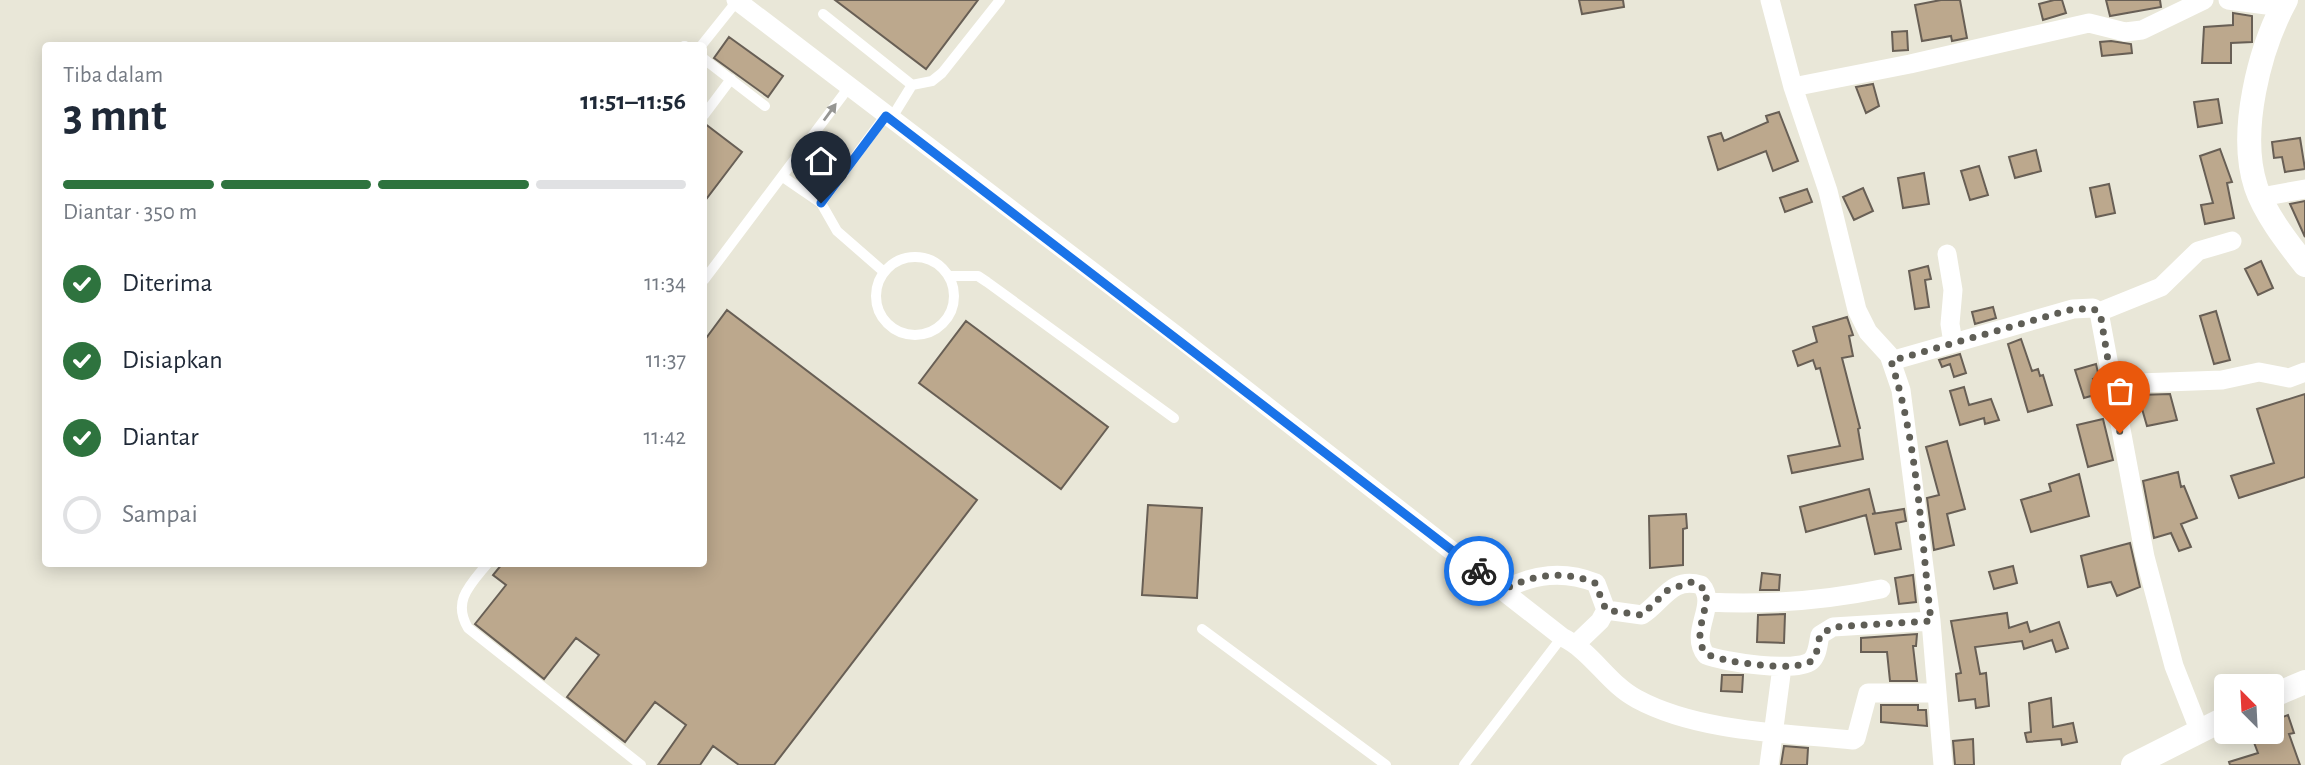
<!DOCTYPE html>
<html lang="id">
<meta charset="utf-8">
<style>
:root{--surface:#fff;--page:#f2f2f3;--text:#1f2937;--muted:#747a83;--line:#e0e1e3;--accent:#2e733e}
body{margin:0;font-family:"Alegreya Sans",sans-serif;background:var(--page);color:var(--text);height:100vh;display:flex;flex-direction:column;font-size:26px;white-space:nowrap}
*{box-sizing:border-box;margin:0}
p{font-size:23px;color:var(--muted)}
.icon{flex:none;width:38px;height:38px;fill:none;stroke:currentColor;stroke-width:2;stroke-linecap:round;stroke-linejoin:round}
.map{position:relative;flex:1;overflow:hidden}
.details{position:absolute;left:42px;top:42px;width:665px;height:525px;display:flex;flex-direction:column;background:var(--surface);border-radius:7px;box-shadow:0 4px 18px #0003}
.details>*{flex:none}
.needle{width:46px;rotate:336deg}
.tools{position:absolute;left:2214px;top:674px;display:grid;gap:14px}
.tools a{display:grid;place-items:center;width:70px;height:70px;border-radius:7px;background:var(--surface);box-shadow:0 4px 18px #0003;font-size:35px}
.pin{position:absolute;display:grid;place-items:center;width:60px;height:60px;color:#fff;margin:-72px -30px;border-radius:50% 50% 50% 0;rotate:-45deg;box-shadow:0 0 7px #0007}
.pin .icon{rotate:45deg}
.courier{position:absolute;display:grid;place-items:center;width:70px;height:70px;margin:-35px;border:5px solid #1a73e8;border-radius:50%;background:#fff;color:#222;box-shadow:0 2px 9px #0007}
.head em{font-style:normal;font-weight:600}
.head div{display:flex;flex-direction:column-reverse}
.head{display:flex;align-items:center;justify-content:space-between;height:119px;padding:0 21px}
h1{font-size:46px;font-weight:600;line-height:52px}
.bar{display:grid;grid-template-columns:repeat(4,1fr);gap:10px 7px;align-content:center;height:84px;padding:0 21px}
.bar i{height:9px;border-radius:5px;background:var(--line)}
.bar .current{background:var(--accent)}
.bar p{grid-column:span 4}
ol{padding:0 21px;list-style:none}
li{display:flex;align-items:center;gap:21px;height:77px}
li p{margin-inline-start:auto}
li .icon{padding:7px;border-radius:50%;background:var(--accent);color:#fff;stroke-width:4}
li:last-child{color:var(--muted)}
li i{width:38px;height:38px;border:4px solid var(--line);border-radius:50%}
.map>svg:first-child{display:block}
</style>
<div class="map">
<svg width="2305" height="765" viewBox="0 0 2305 765">
<rect width="100%" height="100%" fill="#e9e7d8"/>
<path fill="#bca88d" stroke="#685f55" stroke-width="2" d="M835 0H978L926 69Z
M1579 0H1623L1624 7 1582 14Z
M1941 0H1960L1967 38 1952 41 1951 36 1922 41 1915 5Z
M2054 0H2062L2066 13 2043 20 2039 4Z
M2106 0H2160L2161 7 2110 16Z
M2233 13 2252 16V42L2231 43V63H2202L2204 27 2233 25Z
M1907 31 1908 50 1893 51 1892 32Z
M729 37 783 76 768 97 714 58Z
M2111 41 2131 44 2132 53 2102 56 2100 42Z
M1873 84 1879 106 1866 113 1856 87Z
M2218 99 2222 123 2198 127 2194 102Z
M1779 112 1798 161 1773 171 1766 151 1718 170 1708 137 1721 133 1724 141 1768 122 1766 116Z
M704 123 742 152 704 202Z
M2300 138 2305 169 2285 172 2282 157 2274 158 2272 142Z
M2220 149 2232 182 2227 183 2234 218 2205 224 2201 205 2213 203 2200 156Z
M2036 150 2041 171 2015 178 2009 157Z
M1979 166 1988 195 1970 200 1961 171Z
M1924 173 1929 204 1903 208 1898 178Z
M2109 184 2115 213 2096 217 2090 188Z
M1863 188 1873 211 1854 220 1843 197Z
M1807 189 1812 202 1785 212 1780 198Z
M2305 201V237L2290 204Z
M2261 261 2273 288 2258 295 2245 269Z
M1928 266 1931 279 1925 280 1929 307 1915 309 1909 271Z
M1993 307 1996 318 1975 324 1972 312Z
M727 310 977 500 774 765H739L713 746 700 765H658L686 725 655 702 625 742 567 697 599 655 576 638 544 679 475 624 506 585 493 575 502 564H704V341Z
M2216 311 2230 360 2214 364 2200 316Z
M1847 317 1853 335 1849 336 1853 356 1842 358 1860 428 1858 429 1863 459 1792 473 1788 456 1840 446 1820 368 1816 369 1813 360 1798 366 1793 351 1817 342 1813 327Z
M966 321 1108 427 1061 489 919 383Z
M2021 339 2032 371 2038 369 2040 376 2043 375 2052 405 2028 412 2008 344Z
M1960 354 1966 373 1954 377 1950 364 1942 367 1939 360Z
M2096 364 2099 377 2093 379 2098 394 2084 398 2075 370Z
M1964 387 1969 405 1991 399 1999 420 1985 424 1984 418 1960 425 1950 391Z
M2170 394 2177 420 2147 426 2138 395Z
M2305 394V477L2239 498 2231 476 2274 463 2257 409Z
M2103 419 2113 460 2088 467 2077 425Z
M1947 441 1965 509 1947 514 1954 545 1934 550 1927 498 1939 495 1926 447Z
M2178 472 2181 487 2184 486 2197 518 2181 524 2191 547 2179 551 2171 533 2154 538 2143 481Z
M2079 474 2089 516 2031 532 2021 500 2051 491 2049 484Z
M1869 489 1875 513 1872 514 1904 509 1906 521 1896 523 1901 549 1875 554 1866 515 1806 532 1800 507Z
M1148 505 1202 508 1197 598 1142 595Z
M1686 514 1687 528 1683 529V565L1650 568 1649 516Z
M2130 543 2140 587 2117 596 2111 582 2088 587 2081 556Z
M2013 566 2017 583 1994 589 1989 572Z
M1762 573 1780 575 1779 590H1760Z
M1913 575 1916 602 1899 604 1895 578Z
M2007 613 2009 628 2027 622 2030 632 2059 622 2068 648 2056 652 2052 640 2024 649 2022 641 1975 647 1980 674 1986 673 1989 706 1976 708 1975 699 1959 701 1956 674 1961 673 1951 621Z
M1785 614 1784 643 1757 642 1758 615Z
M1917 634 1916 646H1913L1917 681H1890L1887 652H1861V638Z
M1722 675H1743L1742 692 1721 691Z
M2051 698 2053 727 2073 723 2077 742 2062 745 2061 739 2027 742 2025 733 2031 732 2029 703Z
M1881 705H1918V710H1926L1927 726 1881 722Z
M2288 715 2294 733 2289 734 2300 765H2230L2229 762 2258 753 2250 732H2276L2272 721Z
M1973 739 1974 765H1955L1953 741Z
M1784 746 1808 748 1807 765H1781Z"/>
<g fill="none" stroke-linecap="round" stroke-linejoin="round">
<path stroke="#fff" stroke-width="10" d="M823 14 912 85
M684 46H685
M701 46 737 1
M704 59 765 106
M704 115 731 79
M891 119 912 85 932 81 942 73 1000 0
M783 177 821 203 837 231 884 272
M821 203 885 116
M876 296a39 39 0 1 1 78 0a39 39 0 1 1-78 0Z
M949 276H978L987 282 1174 418
M704 280 849 87
M487 564C470 585 452 601 468 628L641 765
M1202 629 1386 765
M1464 765 1562 637"/>
<path stroke="#fff" stroke-width="19" d="M736 0 1177 336 1562 637C1592 651 1608 684 1637 699 1698 732 1784 733 1853 740L1856 738 1868 693H1936
M1770 0 1793 87 1828 191 1857 310 1868 332 1889 355 1901 390 1931 621 1943 765
M2228 0 2282 7
M1793 87 1910 64 2089 23 2125 32 2142 30 2204 0
M2261 197 2305 189
M1947 254 1953 290 1950 324 1953 343
M2099 312 2161 287 2198 251 2232 241
M1891 361 2073 309 2093 308 2099 312 2145 557 2174 666 2200 732
M2111 384 2222 380 2259 372 2289 378 2305 372
M1503 590C1534 574 1563 570 1596 583L1606 610 1600 621 1576 644
M1707 602C1767 605 1823 601 1881 589
M1606 610 1642 615C1663 602 1671 576 1701 585 1719 605 1688 632 1706 655 1723 662 1796 673 1811 661 1818 655 1818 643 1820 635L1833 627 1931 621
M1769 765 1782 667"/>
<path stroke="#fff" stroke-width="24" d="M2286 0C2259 49 2238 133 2256 187 2265 214 2288 243 2305 265
M2272 696 2305 682
M2133 765 2226 718"/>
</g>
<defs><path id="oneway-solid" d="M-6-.8H1V-3.2L6.5 0L1 3.2V.8H-6Z" transform="scale(1.75)"/></defs>
<use fill="#969693" href="#oneway-solid" transform="translate(830 112) rotate(-54)"/>
<g fill="none" stroke-linecap="round" stroke-linejoin="round">
<path stroke="#5f5e56" stroke-width="7" stroke-dasharray="0 12.6" d="M1479 571 1503 590C1534 574 1563 570 1595 583L1606 610 1642 615 1668 590 1692 582 1706 590C1709 612 1691 635 1706 654 1723 662 1796 673 1811 661 1818 655 1818 643 1820 635L1833 627 1931 621C1921 535 1918 444 1891 361L2073 309H2093L2099 312 2101 318 2120 433"/>
<path stroke="#1a73e8" stroke-width="9" d="M821 203 886 116 1479 571"/>
</g>
</svg>
<div class="tools">
<a><svg class="needle" viewBox="-14 -14 28 28"><path d="M0-13l5 13h-10z" fill="#e53935"/><path d="M0 13l5-13h-10z" fill="#747a83"/></svg></a>
</div>
<div class="pin" style="left:2120px;top:433px;background:#ea580c"><svg class="icon" aria-label="bag" viewBox="0 0 24 24"><path d="M5 8h14l-1 12H6zM9 8a3 3 0 0 1 6 0"/></svg></div>
<div class="pin" style="left:821px;top:203px;background:#1f2937"><svg class="icon" aria-label="home" viewBox="0 0 24 24"><path d="M3 11l9-7 9 7M6 9v11h12V9"/></svg></div>
<div class="courier" style="left:1479px;top:571px"><svg class="icon" aria-label="bike" viewBox="0 0 24 24"><circle cx="6" cy="16" r="4"/><circle cx="18" cy="16" r="4"/><path d="M6 16l4-8h5l3 8M10 8l3 8H6M13 5h3"/></svg></div>
<section class="details">
<div class="head"><div><h1>3 mnt</h1><p>Tiba dalam</p></div><em>11:51–11:56</em></div>
<div class="bar"><i class="current"></i><i class="current"></i><i class="current"></i><i></i><p>Diantar · 350 m</p></div>
<ol>
<li><svg class="icon" aria-label="check" viewBox="0 0 24 24"><path d="M5 12l5 5 9-10"/></svg>Diterima<p>11:34</p></li>
<li><svg class="icon" aria-label="check" viewBox="0 0 24 24"><path d="M5 12l5 5 9-10"/></svg>Disiapkan<p>11:37</p></li>
<li><svg class="icon" aria-label="check" viewBox="0 0 24 24"><path d="M5 12l5 5 9-10"/></svg>Diantar<p>11:42</p></li>
<li><i></i>Sampai</li>
</ol>
</section>
</div>
